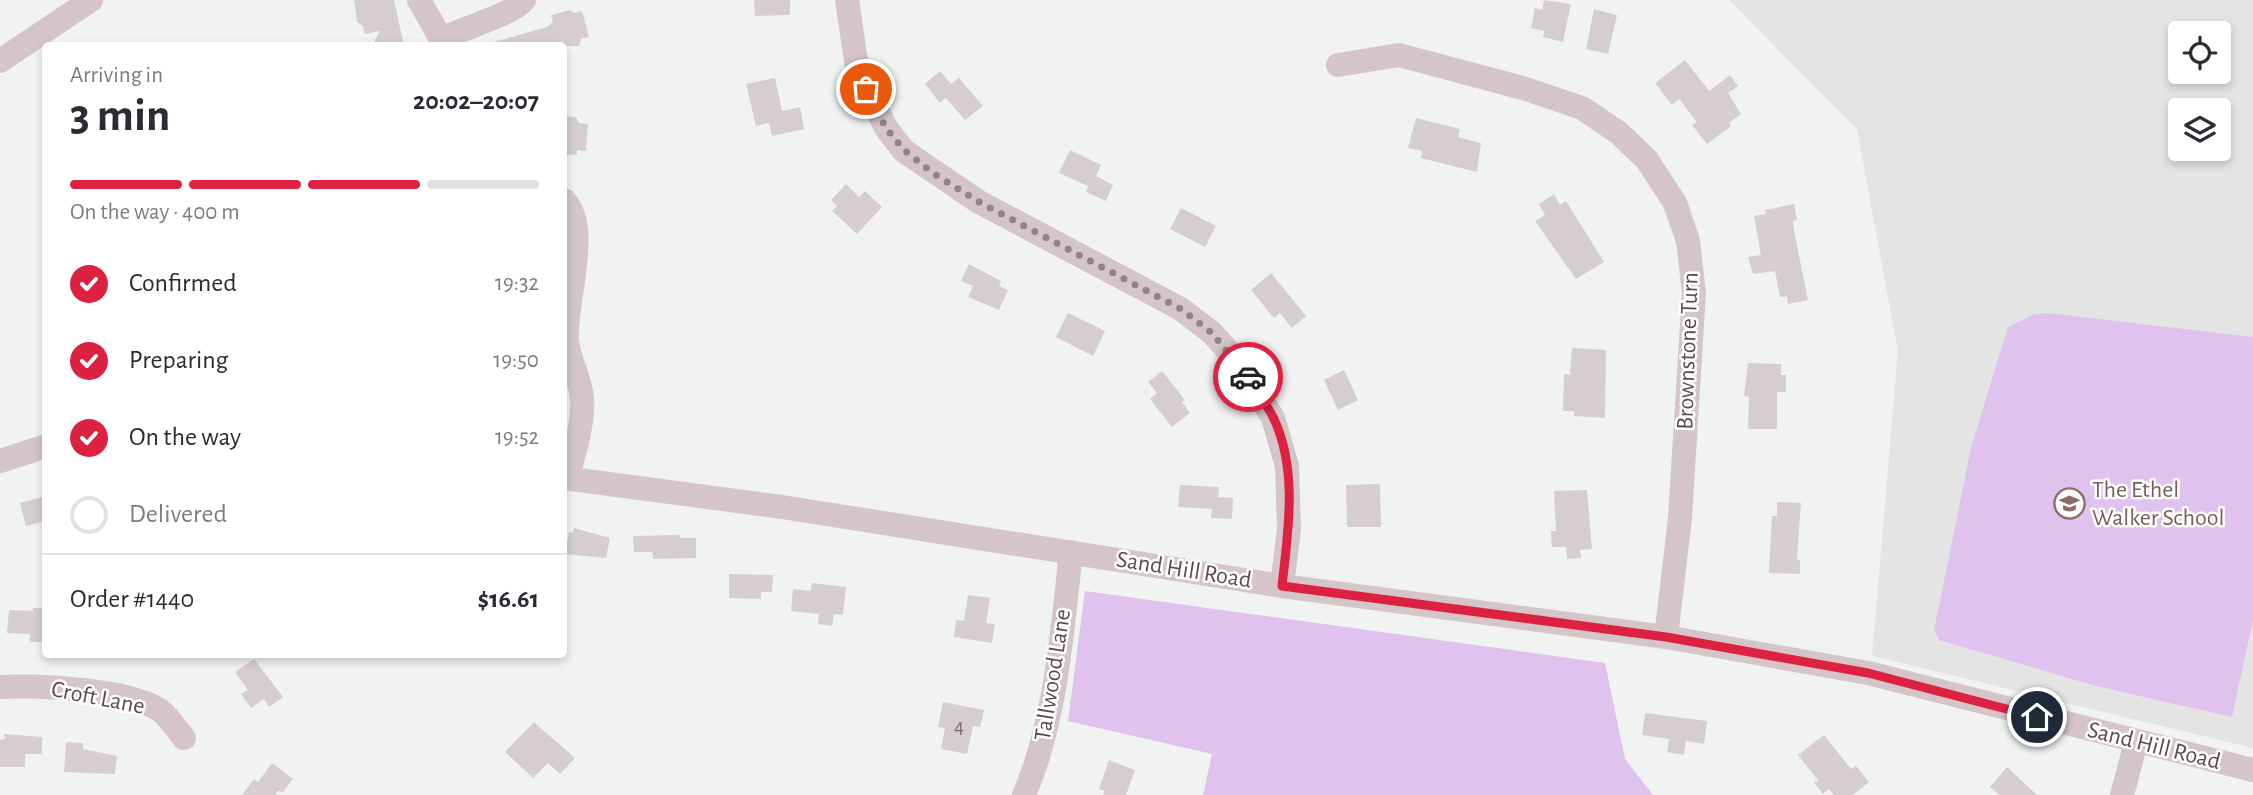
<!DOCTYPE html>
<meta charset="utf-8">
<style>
:root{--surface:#fff;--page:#f7f7f7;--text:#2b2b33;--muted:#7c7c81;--line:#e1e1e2;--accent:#dc2240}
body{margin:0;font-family:"Alegreya Sans",sans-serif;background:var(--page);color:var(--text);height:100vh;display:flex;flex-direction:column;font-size:26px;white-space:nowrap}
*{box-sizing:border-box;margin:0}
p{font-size:23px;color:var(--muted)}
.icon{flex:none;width:38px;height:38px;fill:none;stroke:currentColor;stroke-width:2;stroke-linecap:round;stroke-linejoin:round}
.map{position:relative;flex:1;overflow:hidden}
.drawer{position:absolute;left:42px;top:42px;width:525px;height:616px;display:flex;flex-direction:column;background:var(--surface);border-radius:7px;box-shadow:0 4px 10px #0003}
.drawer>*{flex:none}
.tools{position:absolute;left:2168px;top:21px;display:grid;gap:14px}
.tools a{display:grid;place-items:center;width:63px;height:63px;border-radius:7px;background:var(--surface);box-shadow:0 4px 10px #0003;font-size:35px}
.pin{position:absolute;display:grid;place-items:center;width:60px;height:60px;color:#fff;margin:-30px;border:4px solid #fff;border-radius:50%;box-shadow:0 2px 7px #0007}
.courier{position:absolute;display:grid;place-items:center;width:70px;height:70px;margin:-35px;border:5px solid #dc2240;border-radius:50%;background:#fff;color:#222;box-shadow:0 2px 9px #0007}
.head em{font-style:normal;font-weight:700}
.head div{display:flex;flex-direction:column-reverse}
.head{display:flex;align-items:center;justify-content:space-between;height:119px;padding:0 28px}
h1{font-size:46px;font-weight:700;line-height:52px}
.bar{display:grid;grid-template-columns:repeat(4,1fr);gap:10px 7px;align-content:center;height:84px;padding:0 28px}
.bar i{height:9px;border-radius:5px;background:var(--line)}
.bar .current{background:var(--accent)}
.bar p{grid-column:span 4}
.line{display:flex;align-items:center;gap:18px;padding:0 28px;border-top:2px solid var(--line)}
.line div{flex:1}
ol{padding:0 28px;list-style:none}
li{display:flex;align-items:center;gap:21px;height:77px}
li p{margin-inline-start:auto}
li .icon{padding:7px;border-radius:50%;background:var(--accent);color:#fff;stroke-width:4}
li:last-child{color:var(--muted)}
li i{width:38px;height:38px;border:4px solid var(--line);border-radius:50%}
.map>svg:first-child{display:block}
</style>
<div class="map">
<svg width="2253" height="795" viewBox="0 0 2253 795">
<rect width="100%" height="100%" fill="#f1f3f2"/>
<path fill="#e3e4e3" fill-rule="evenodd" d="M1729 0H2253V748L1872 656 1898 352 1857 129ZM2180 33H2219V72H2180ZM2180 110H2219V149H2180Z"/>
<path fill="#dfc2ee" d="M2047 313 2253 337V620L2232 717 2096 686 1939 640 1934 630 1972 444 2008 327 2032 315Z
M1085 591 1605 663 1625 759 1653 795H1203L1212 754 1068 721Z"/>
<path fill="#d6cdcf" d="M354 0H394L404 46H372L380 31 365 34 363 26 357 22Z
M754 0H790V15L755 16Z
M1544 0 1571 4 1563 42 1543 37 1544 31 1531 28 1535 8 1542 10Z
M1594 9 1617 15 1608 54 1586 49Z
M570 10 574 13 582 11 589 37 581 39 579 46H494V42L547 27 553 22 551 15Z
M1685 60 1709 91 1730 75 1738 86 1728 93 1741 114 1729 123 1731 126 1707 144 1692 125 1697 122 1679 99 1672 105 1655 83Z
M940 71 951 84 959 78 983 106 965 120 946 98 940 103 925 84Z
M775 78 782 111 800 107 804 129 772 136 769 123 756 126 746 84Z
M564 116 576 117 579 123 588 124 586 151 577 150V155L564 154Z
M1416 118 1460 129 1458 137 1481 143 1477 172 1421 158 1422 151 1408 148Z
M1070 150 1101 165 1096 176 1113 185 1106 201 1086 192 1088 186 1059 173Z
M846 184 859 197 865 191 882 207 857 234 832 211 837 206 831 200Z
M1554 194 1560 205 1566 201 1604 262 1576 279 1535 221 1545 215 1539 204Z
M1794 204 1797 220 1793 221 1794 231 1808 300 1788 304 1787 296 1780 297 1775 271 1753 274 1748 257 1761 255 1754 216 1766 214 1765 210Z
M1181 208 1216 226 1205 247 1170 229Z
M969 264 1001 281 999 286 1008 290 999 310 968 297 973 286 961 281Z
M1271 273 1306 316 1292 328 1280 313 1274 318 1251 290Z
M1068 313 1105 331 1093 356 1056 337Z
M1572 348 1606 350 1605 418 1574 416V411H1563L1564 374 1570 375Z
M1748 363 1781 364V375H1786V392H1777V429H1748L1749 397 1744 396Z
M1344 370 1358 400 1338 410 1324 380Z
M1162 371 1185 400 1182 402 1190 413 1172 427 1150 399 1157 393 1148 382Z
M1380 484 1381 527H1347L1346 485Z
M1180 485 1219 487 1218 497 1233 498 1232 519 1211 518 1212 509 1178 507Z
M1587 490 1592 549 1580 550 1581 558 1567 559 1566 547H1552L1551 531H1556L1554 491Z
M46 496V521L26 526 20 503Z
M1777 502 1801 503 1797 560H1800V574L1769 573 1772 516H1777Z
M574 528 610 538 606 558 565 554 569 532 573 533Z
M680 535V538H696V558L653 559 652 552H634L633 536Z
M729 574 773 575 772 592H761V599L729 598Z
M812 583 846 587 843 615 834 614 832 626 818 624 819 614 791 611 793 589 811 591Z
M968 595 990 598 986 623 995 624 992 643 954 637 956 620 964 621Z
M33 608H46V642H30V634L7 633 9 610 33 611Z
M254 659 283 697 269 707 264 699 251 708 241 694 248 690 235 672Z
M943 702 984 710 980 727 973 726 967 754 941 749 945 728 938 727Z
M1645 713 1707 721 1704 744 1686 741 1684 755 1667 752 1669 739 1642 735Z
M534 722 575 758 560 774 548 763 533 778 505 752Z
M4 734 42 737V754H25V767H0V740L5 739Z
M1824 735 1851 769 1856 766 1869 782 1853 795H1834L1829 789 1823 794 1814 783 1818 780 1798 755Z
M66 742 83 743V749L117 756 115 774 64 772Z
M1109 760 1135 770 1126 795H1103L1105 791 1099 789Z
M272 763 293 779 282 793 278 790 276 795H242L254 779 258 782Z
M2007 767 2037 795H1999L1990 787Z"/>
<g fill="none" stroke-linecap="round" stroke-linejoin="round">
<path stroke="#d5c5c9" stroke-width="24" d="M419 0 445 46
M847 0 857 68 886 128 904 151 979 202 1181 309 1212 333 1239 363 1273 418 1287 466 1289 529 1282 586
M441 39C461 29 514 14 524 0
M0 61 91 0
M1338 65 1399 55 1526 89 1582 108 1619 133 1647 160 1675 203 1688 241 1694 293 1680 518 1666 637
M564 200C592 228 564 303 567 341 569 361 581 379 582 399 584 424 573 454 568 478
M0 461 46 446
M564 478 782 507 1282 586 1666 637 1868 673 2253 770
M0 687C35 685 137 689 163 713 171 720 177 730 184 738
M1024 795C1056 720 1062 633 1071 552
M2122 795 2136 742"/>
</g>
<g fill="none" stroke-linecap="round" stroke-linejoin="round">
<path stroke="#918487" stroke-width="7" stroke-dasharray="0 12.6" d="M866 89 886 128 904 150 933 173 979 202 1181 309 1212 333 1248 377"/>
<path stroke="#dc2240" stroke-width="9" d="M1248 377C1256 391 1267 404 1274 419 1298 471 1288 532 1282 586L1666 637 1868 673 2037 717"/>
</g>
<defs>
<symbol id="school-ring" viewBox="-11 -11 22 22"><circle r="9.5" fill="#fff" stroke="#8d6e63" stroke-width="1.5"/><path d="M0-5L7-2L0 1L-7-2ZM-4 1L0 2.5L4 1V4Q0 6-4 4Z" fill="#8d6e63"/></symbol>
</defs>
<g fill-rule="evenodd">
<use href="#school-ring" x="2052" y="486" width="35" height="35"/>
</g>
<g text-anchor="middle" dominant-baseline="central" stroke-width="5" stroke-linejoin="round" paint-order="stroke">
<g font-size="21" fill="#7c6a6e">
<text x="959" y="726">4</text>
</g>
<g font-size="24" fill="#5e494e" stroke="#fff">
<text transform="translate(1688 351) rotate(-88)">Brownstone Turn</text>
<text transform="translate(1184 570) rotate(9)">Sand Hill Road</text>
<text transform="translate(1053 675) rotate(-81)">Tallwood Lane</text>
<text transform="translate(98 698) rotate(11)">Croft Lane</text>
<text transform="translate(2154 746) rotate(14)">Sand Hill Road</text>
</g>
<g font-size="24" fill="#785e54" stroke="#fff" text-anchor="start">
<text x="2092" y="490">The Ethel<tspan x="2092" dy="28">Walker School</tspan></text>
</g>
</g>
</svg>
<div class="tools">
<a><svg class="icon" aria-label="locate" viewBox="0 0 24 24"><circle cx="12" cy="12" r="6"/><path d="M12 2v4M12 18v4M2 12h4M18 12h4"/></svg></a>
<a><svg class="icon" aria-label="layers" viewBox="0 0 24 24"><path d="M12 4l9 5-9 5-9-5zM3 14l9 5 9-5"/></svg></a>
</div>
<div class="pin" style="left:866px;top:89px;background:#ea580c"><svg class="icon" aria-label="bag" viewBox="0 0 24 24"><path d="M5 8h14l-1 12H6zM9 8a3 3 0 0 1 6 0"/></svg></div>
<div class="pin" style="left:2037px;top:717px;background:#1f2937"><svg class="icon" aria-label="home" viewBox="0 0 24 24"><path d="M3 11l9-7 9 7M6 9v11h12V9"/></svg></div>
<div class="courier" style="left:1248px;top:377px"><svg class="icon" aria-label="car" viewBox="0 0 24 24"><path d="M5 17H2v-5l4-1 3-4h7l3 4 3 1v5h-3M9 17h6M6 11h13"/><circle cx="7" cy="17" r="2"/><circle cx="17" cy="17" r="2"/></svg></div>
<section class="drawer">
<div class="head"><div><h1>3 min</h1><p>Arriving in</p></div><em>20:02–20:07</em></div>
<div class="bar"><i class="current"></i><i class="current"></i><i class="current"></i><i></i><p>On the way · 400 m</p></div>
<ol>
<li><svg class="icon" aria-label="check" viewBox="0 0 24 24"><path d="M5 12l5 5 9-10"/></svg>Confirmed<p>19:32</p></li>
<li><svg class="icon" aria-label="check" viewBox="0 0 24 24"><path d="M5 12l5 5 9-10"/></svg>Preparing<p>19:50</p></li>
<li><svg class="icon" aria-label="check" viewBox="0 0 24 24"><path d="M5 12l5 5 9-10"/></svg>On the way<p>19:52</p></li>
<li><i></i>Delivered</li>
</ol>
<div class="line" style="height:91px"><div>Order #1440</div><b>$16.61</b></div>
</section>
</div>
